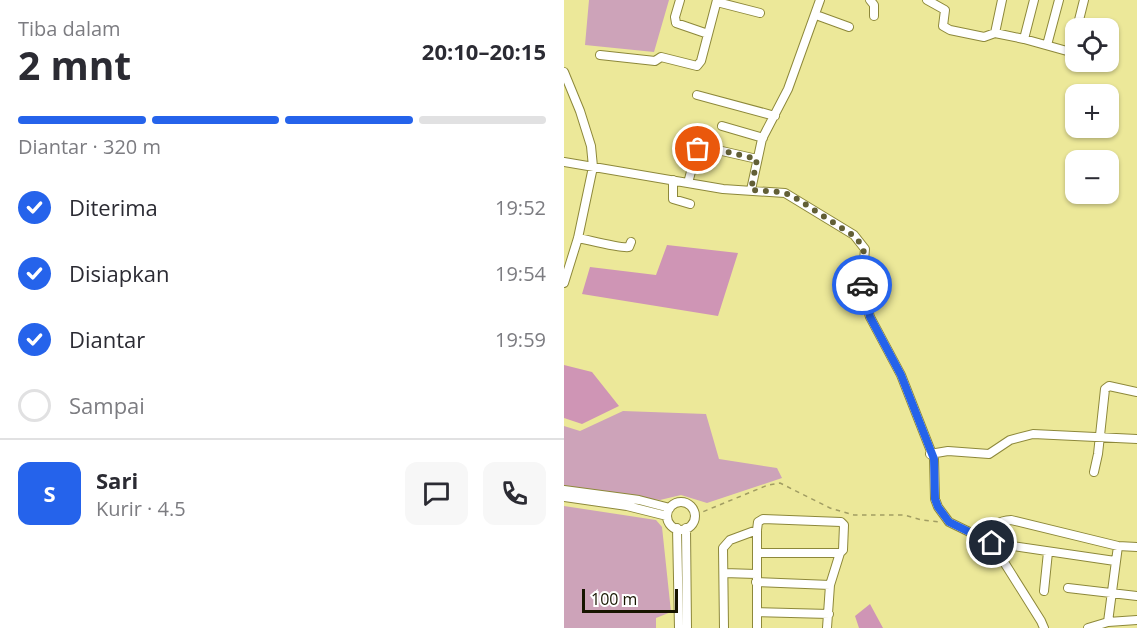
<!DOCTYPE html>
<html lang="id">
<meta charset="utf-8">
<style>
:root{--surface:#fff;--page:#f7f7f7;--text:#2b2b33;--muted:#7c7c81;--line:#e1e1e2;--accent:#2563eb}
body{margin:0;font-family:"Open Sans",sans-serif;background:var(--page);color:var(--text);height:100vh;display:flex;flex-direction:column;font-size:22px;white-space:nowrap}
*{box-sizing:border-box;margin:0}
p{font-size:20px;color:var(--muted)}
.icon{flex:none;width:33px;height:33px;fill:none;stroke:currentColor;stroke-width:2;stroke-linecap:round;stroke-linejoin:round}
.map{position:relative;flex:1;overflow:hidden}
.drawer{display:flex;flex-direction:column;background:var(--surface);width:564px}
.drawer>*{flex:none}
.tools{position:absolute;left:501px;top:18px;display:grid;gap:12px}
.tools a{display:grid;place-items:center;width:54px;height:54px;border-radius:12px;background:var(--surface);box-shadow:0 2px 4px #0004;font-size:30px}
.scale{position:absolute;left:18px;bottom:15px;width:96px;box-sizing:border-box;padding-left:6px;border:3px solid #171500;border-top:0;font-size:16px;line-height:21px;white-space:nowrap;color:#171500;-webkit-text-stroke:4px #fff;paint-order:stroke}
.pin{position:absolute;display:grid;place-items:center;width:51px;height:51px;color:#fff;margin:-26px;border:3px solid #fff;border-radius:50%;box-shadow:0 2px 6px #0007}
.courier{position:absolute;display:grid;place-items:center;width:60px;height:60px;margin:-30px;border:4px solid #2563eb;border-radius:50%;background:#fff;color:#222;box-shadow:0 2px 8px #0007}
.head em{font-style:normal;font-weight:700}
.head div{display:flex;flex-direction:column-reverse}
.head{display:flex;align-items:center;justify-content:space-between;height:102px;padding:0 18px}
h1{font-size:39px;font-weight:700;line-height:45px}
.bar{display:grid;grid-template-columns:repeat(4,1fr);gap:9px 6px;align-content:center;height:72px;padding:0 18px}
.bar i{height:8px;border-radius:4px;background:var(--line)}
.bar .on{background:var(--accent)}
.bar p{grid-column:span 4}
.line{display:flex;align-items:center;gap:15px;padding:0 18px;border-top:2px solid var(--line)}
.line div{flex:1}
.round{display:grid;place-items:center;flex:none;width:63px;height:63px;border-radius:12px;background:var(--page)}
ol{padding:0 18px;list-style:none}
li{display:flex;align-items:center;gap:18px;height:66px}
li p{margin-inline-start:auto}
li .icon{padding:6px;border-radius:50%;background:var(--accent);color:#fff;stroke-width:4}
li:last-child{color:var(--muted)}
li i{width:33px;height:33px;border:3px solid var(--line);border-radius:50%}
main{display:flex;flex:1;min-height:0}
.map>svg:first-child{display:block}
</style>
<main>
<section class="drawer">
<div class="head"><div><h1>2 mnt</h1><p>Tiba dalam</p></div><em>20:10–20:15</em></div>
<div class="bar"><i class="on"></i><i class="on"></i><i class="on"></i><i></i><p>Diantar · 320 m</p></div>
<ol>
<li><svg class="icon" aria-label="check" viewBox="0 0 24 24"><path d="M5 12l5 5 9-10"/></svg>Diterima<p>19:52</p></li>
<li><svg class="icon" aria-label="check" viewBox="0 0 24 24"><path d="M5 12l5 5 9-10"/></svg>Disiapkan<p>19:54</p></li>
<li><svg class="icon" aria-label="check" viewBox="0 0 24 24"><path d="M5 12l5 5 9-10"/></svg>Diantar<p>19:59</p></li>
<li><i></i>Sampai</li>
</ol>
<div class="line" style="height:108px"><b class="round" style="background:var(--accent);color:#fff">S</b><div><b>Sari</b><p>Kurir · 4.5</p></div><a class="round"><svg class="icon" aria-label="chat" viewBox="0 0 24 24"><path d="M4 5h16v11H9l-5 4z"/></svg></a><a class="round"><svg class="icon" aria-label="phone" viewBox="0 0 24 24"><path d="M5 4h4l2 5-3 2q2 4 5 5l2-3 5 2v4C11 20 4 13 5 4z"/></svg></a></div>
</section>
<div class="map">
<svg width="573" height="628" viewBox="0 0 573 628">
<rect width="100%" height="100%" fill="#ece899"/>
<path fill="#cda3b9" d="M25 0H105L90 52 21 45Z
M59 411 142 414 155 459 213 468 218 478 143 503 117 495 96 500 0 487V426L16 431Z
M0 506 92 520 98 527 107 612 92 618V628H0Z"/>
<path fill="#cf95b5" d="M103 245 174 253 154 316 18 294 26 267 92 275Z
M0 365 28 372 55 406 18 424 0 418Z
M306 604 319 628H295L291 616Z"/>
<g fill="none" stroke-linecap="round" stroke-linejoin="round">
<defs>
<path id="street" d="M116 0 111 17 112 23 144 34
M306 0 310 5V16
M363 0 381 10 379 26 386 30 420 37 431 33 460 39 503 51 508 49 512 34
M153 2 196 13
M252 15 285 27
M513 28 520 0
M431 33 438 0
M460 39 470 0
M483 45 495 0
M36 55 91 61 97 57 133 66 137 61 153 0
M0 72 16 111 27 146 29 167 14 238 0 283
M133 95 211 116
M158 126 199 138
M0 162 159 189 221 193 290 235 301 249 298 285 301 300 306 317 337 375 370 459 371 499 374 507 385 522 428 543 477 621 480 628
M109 180V199L126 204
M124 183 133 149 136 146 193 159
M187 190 198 139 224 89 256 0
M14 238C25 240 58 249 65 247L67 242
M366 454 384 451 425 454 446 440 469 434 573 439
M530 472 534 454 541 389 545 386 573 392
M0 490 75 500 106 508
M0 497 63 506 103 516
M103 516a14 14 0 1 1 28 0a14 14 0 1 1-28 0Z
M113 528 115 628
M122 528 123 628
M417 538C425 529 434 520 447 520L554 546 573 547
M428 543 551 561
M193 553H276
M160 573 192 574
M192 582 266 585
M504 588 573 596
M480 591 484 552
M193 612 265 614
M544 622 554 546
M160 628 159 548 166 540 193 530
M193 628V530L194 522 199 519 277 522 280 525 279 550 276 553 266 585 263 628
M524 628 544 622 573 620"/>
</defs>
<use href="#street" stroke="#8d883a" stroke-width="10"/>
<path stroke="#a19d63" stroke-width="1.5" stroke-dasharray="4.5 4.5" stroke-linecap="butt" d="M131 515 204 485 216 483 266 508 290 515H340L358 520 377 522"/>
<use href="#street" stroke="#fff" stroke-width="8"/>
</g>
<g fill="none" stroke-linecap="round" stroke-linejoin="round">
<path stroke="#625f36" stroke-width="6" stroke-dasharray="0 10.8" d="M134 149 138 146 193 159 187 190 216 192 227 195 290 236C306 252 300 264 298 285"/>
<path stroke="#2563eb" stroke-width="8" d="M298 285 306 317 337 375 370 459 371 499 374 507 385 522 428 543"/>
</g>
</svg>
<div class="tools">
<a><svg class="icon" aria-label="locate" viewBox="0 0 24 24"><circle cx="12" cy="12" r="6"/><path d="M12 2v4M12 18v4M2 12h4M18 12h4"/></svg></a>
<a>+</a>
<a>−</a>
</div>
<div class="scale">100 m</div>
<div class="pin" style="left:134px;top:149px;background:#ea580c"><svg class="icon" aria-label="bag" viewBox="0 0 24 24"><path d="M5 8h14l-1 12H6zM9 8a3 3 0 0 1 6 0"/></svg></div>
<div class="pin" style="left:428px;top:543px;background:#1f2937"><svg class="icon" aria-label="home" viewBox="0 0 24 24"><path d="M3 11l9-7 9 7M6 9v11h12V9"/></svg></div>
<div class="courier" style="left:298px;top:285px"><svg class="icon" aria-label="car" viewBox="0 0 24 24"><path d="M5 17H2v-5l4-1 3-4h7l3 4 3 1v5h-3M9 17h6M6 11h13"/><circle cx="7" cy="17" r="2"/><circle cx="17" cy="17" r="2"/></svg></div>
</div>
</main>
